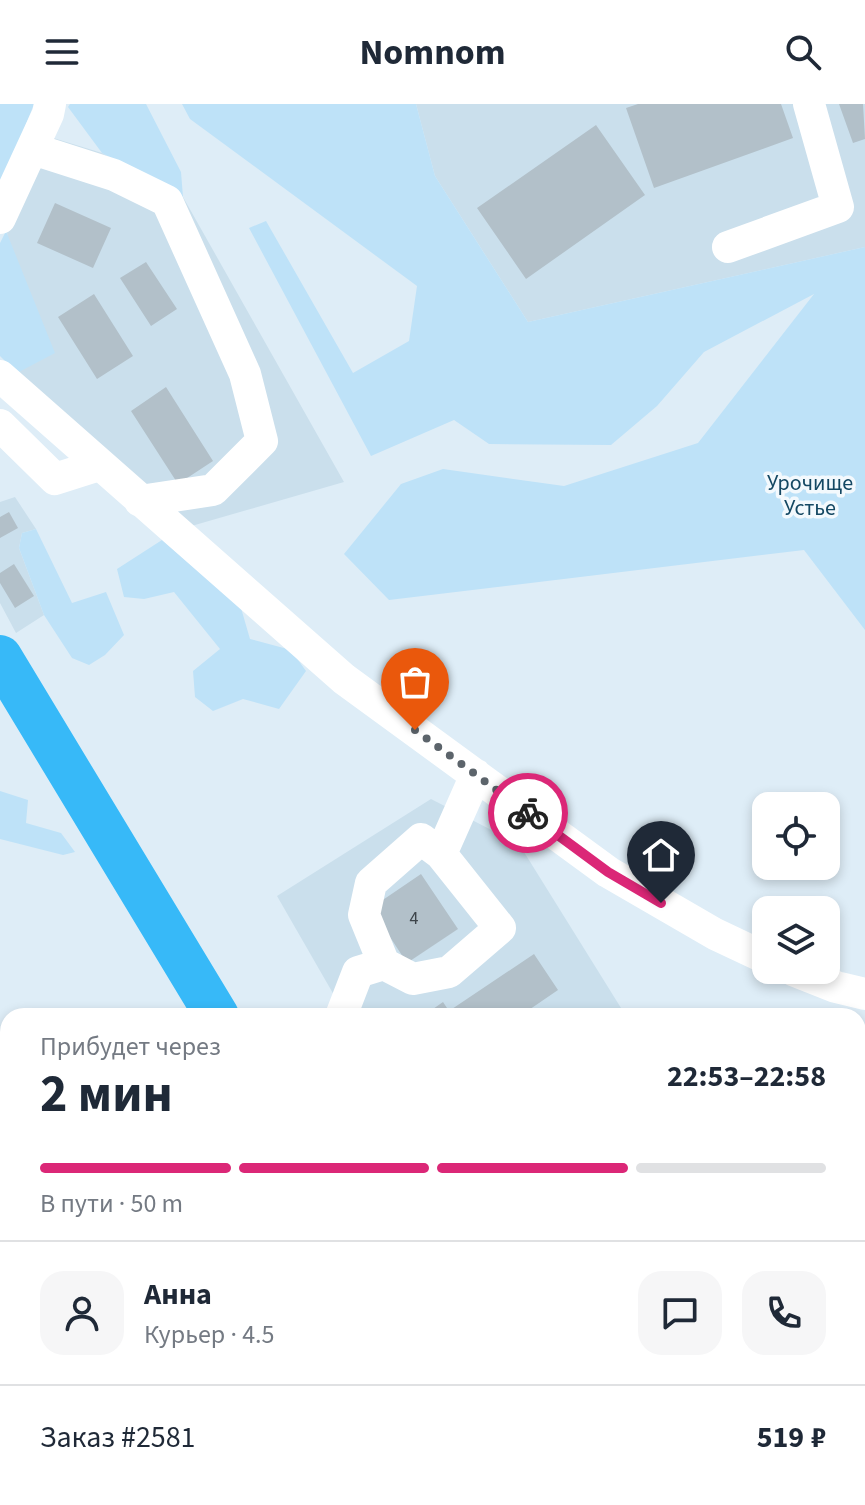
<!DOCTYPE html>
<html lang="ru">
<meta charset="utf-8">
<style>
:root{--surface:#fff;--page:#f6f6f7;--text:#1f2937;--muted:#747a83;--line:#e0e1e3;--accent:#db2777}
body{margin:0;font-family:"Source Sans 3",sans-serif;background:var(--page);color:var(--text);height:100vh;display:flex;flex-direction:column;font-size:30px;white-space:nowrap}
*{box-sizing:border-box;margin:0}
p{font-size:26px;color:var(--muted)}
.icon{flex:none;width:44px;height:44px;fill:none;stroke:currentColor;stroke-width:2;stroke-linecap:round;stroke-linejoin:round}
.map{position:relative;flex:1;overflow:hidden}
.panel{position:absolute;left:0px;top:904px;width:866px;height:498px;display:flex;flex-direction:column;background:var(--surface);border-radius:24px 24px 0 0;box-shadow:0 4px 12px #0003}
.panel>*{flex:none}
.controls{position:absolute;left:752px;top:688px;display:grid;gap:16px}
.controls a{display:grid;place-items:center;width:88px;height:88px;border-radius:16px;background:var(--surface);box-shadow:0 4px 12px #0003;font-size:40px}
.pin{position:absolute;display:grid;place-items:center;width:68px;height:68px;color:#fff;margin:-82px -34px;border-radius:50% 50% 50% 0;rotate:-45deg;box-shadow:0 0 8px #0007}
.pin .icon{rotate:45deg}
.courier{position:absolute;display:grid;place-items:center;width:80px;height:80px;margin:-40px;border:6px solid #db2777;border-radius:50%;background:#fff;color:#222;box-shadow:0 2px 10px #0007}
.summary em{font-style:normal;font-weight:700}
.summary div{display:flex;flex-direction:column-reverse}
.summary{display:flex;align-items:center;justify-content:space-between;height:136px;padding:0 40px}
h1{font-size:52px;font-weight:700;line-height:60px}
.bar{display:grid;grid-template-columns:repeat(4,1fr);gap:12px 8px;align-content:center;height:96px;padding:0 40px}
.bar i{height:10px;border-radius:6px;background:var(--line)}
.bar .active{background:var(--accent)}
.bar p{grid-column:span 4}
.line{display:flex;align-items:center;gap:20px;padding:0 40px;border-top:2px solid var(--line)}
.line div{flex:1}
.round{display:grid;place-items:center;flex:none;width:84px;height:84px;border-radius:24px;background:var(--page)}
header{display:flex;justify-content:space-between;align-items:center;height:104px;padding:0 40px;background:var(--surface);font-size:36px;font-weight:700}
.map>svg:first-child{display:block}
</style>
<header><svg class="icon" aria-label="menu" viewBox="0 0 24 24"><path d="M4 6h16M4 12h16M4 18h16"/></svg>Nomnom<svg class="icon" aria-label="search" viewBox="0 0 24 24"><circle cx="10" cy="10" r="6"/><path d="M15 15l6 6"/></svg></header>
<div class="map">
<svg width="865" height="1401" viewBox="0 0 865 1401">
<rect width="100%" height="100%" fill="#deedf7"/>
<path fill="#cadfec" d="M416 0H865V143L528 218 435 72Z
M24 25 102 49 183 93 344 378 188 423 17 269 7 127Z
M15 393 36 425 22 429 19 444 44 511 16 529 0 499V398Z
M431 695 519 740 626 912H346L277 792Z"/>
<path fill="#bee2f8" d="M0 0H34L0 86Z
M70 0H146L181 68 183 93 102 49 68 3Z
M182 0H416L435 72 528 218 865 143V526L804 446 389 496 344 450 401 380 443 365 564 382 698 339 814 190 704 248 657 302 611 341 489 340 454 316 371 352 249 124 266 117 353 269 409 237 417 182 190 15Z
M6 127 55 249 17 269 0 252V139Z
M36 425 72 499 106 488 124 531 105 551 89 561 72 554 44 511 19 444 22 429Z
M162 436 241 504 250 535 291 546 306 567 279 605 243 595 213 607 195 593 193 567 220 545 174 488 144 495 124 493 117 465Z
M0 687 28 696 26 719 61 729 75 748 63 751 0 735Z"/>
<path fill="#b2c0c9" d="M638 0H781L793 34 654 84 626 4Z
M839 0H863L865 35 853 39Z
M596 21 645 91 526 175 477 104Z
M55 99 111 124 93 164 37 139Z
M146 158 177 205 151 222 120 174Z
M94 190 133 252 97 275 58 213Z
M166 283 213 357 178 380 131 307Z
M9 408 18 424 0 434V413Z
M14 460 34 492 15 504 0 479V469Z
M421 770 458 825 407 859 371 804Z
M534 850 558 886 520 912H423L443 898 449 907Z
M5 1324 8 1325V1369L0 1365V1335Z
M65 1394H106L103 1401H80Z
M127 1394H152L167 1401H124Z"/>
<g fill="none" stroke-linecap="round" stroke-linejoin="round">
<path stroke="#fff" stroke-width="32" d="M33 45 114 71 167 97 245 270 262 337 213 386 140 397
M0 114 48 10 50 0
M728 143 838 103 809 0
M0 272 344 575 608 768 715 830 766 854
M0 321 55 375 99 361
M384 860 413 875 449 868 500 824 441 750 476 671
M793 866 836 883 865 890
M341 912 358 868 384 860 364 811 371 779 421 735 441 750
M0 1117 8 1121
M19 1394 33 1401
M365 1394 368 1401"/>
<path stroke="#37b9f8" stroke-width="44" d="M0 553 217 912
M509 1394 513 1401"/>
</g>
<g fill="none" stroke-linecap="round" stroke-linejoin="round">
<path stroke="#5c646b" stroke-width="8" stroke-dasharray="0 14.4" d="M415 626 528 709"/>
<path stroke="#db2777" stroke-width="10" d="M528 709 608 768 661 799"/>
</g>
<g text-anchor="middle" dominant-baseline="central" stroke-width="7" stroke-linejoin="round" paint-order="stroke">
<g font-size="18" fill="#3d444a">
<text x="414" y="814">4</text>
</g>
<g font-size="22" fill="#144863" stroke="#f3f9fd">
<text x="810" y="379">Урочище<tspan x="810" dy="25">Устье</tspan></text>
</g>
</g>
</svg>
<div class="controls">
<a><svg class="icon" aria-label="locate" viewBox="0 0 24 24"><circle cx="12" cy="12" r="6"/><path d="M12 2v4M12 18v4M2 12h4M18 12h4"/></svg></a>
<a><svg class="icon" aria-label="layers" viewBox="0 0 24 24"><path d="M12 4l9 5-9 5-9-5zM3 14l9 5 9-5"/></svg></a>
</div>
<div class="pin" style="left:415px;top:626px;background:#ea580c"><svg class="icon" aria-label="bag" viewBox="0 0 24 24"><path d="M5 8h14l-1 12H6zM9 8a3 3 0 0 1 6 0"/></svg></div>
<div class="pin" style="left:661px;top:799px;background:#1f2937"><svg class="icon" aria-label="home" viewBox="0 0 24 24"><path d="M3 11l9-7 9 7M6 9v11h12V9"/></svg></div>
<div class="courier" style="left:528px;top:709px"><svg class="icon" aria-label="bike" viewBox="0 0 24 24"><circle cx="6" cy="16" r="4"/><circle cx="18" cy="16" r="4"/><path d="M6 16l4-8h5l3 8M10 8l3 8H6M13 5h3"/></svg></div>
<section class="panel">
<div class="summary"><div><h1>2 мин</h1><p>Прибудет через</p></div><em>22:53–22:58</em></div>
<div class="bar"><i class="active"></i><i class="active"></i><i class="active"></i><i></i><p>В пути · 50 m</p></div>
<div class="line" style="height:144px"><a class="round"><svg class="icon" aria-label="person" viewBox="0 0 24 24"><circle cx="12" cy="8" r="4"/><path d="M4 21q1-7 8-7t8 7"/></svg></a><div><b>Анна</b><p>Курьер · 4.5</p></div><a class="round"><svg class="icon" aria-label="chat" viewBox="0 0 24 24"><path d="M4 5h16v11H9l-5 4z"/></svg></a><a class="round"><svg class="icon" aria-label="phone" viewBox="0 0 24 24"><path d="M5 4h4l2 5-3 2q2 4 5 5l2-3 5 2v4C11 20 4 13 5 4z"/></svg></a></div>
<div class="line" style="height:104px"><div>Заказ #2581</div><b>519 ₽</b></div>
</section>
</div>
